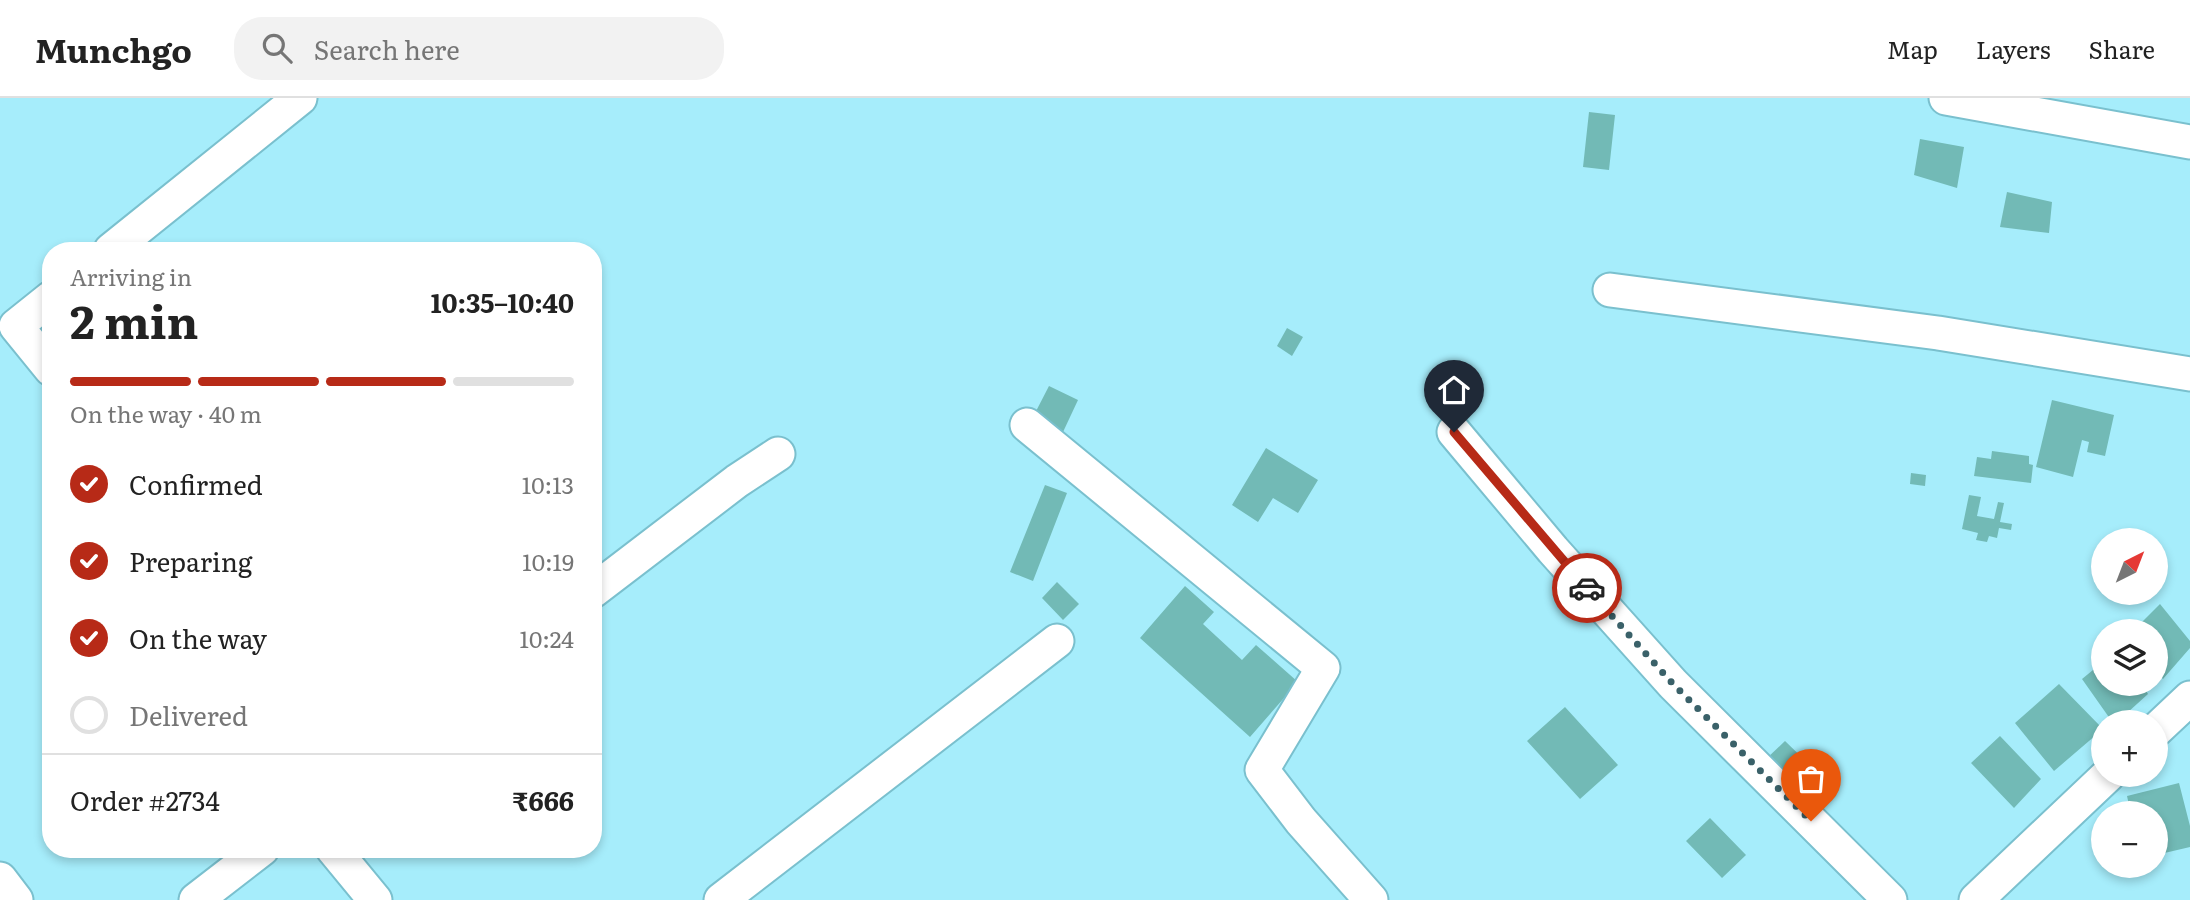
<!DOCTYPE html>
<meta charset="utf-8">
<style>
:root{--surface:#fff;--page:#f2f2f2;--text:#222;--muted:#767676;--line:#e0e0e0;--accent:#b72a17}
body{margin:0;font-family:Literata,serif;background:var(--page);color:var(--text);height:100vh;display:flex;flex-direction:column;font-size:26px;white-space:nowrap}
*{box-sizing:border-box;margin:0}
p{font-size:23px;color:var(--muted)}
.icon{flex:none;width:38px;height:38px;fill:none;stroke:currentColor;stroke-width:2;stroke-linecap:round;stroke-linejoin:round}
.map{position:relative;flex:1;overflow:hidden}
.drawer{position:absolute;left:42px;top:144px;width:560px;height:616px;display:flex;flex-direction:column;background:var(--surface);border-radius:28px;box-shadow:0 4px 10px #0003}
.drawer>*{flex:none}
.needle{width:46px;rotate:42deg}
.fabs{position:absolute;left:2091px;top:430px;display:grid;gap:14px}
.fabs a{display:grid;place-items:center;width:77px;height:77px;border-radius:50%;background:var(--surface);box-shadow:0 4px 10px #0003;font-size:35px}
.pin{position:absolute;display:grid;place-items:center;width:60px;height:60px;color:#fff;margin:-72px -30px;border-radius:50% 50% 50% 0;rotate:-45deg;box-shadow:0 0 7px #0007}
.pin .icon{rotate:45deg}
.courier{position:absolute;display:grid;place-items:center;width:70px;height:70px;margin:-35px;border:5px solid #b72a17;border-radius:50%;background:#fff;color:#222;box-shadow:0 2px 9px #0007}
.summary em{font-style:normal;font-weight:700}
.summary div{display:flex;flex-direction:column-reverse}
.summary{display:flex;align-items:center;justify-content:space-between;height:119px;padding:0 28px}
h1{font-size:46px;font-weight:700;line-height:52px}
.bar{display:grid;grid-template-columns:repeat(4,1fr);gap:10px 7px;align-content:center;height:84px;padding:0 28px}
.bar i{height:9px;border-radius:5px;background:var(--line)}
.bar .selected{background:var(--accent)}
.bar p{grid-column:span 4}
.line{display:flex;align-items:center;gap:18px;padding:0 28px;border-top:2px solid var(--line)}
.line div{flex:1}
ol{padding:0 28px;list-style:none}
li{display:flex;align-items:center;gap:21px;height:77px}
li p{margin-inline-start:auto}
li .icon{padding:7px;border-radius:50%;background:var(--accent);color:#fff;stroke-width:4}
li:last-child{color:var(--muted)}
li i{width:38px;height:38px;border:4px solid var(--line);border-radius:50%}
header{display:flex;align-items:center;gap:42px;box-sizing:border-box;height:98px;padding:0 35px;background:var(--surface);border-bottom:2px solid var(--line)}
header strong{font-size:33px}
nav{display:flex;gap:38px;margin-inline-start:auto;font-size:24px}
.search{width:490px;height:63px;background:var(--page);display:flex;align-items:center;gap:18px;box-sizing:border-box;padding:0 24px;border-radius:28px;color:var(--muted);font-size:26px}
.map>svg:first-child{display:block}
</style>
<header>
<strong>Munchgo</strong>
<div class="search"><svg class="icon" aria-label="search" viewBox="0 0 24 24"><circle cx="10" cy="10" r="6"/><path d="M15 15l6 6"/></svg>Search here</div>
<nav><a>Map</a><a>Layers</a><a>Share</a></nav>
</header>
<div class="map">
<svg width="2190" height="802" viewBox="0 0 2190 802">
<rect width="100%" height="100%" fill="#a6edfb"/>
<path fill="#72bab6" d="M1589 14 1615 17 1609 72 1583 69Z
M1920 41 1964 49 1957 90 1914 77Z
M2007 94 2052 104 2049 135 2000 129Z
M1287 230 1303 239 1292 258 1277 248Z
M1049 288 1078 302 1063 334 1033 319Z
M2052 302 2114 317 2105 358 2087 354 2089 344 2082 342 2073 379 2036 369Z
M1266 350 1318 382 1298 415 1273 400 1258 424 1232 407Z
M1992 353 2029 358V366L2033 367 2031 385 1974 378 1977 359 1991 361Z
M1911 375 1926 377 1925 388 1910 386Z
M1045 387 1067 395 1033 483 1010 474Z
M1969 397 1981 399 1977 418 1994 421 1998 404 2004 405 2000 424 2012 426 2011 432 1999 430 1997 440 1989 438 1987 444 1976 442 1978 435 1962 431Z
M1057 484 1079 506 1063 522 1042 500Z
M1185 488 1214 514 1203 526 1242 562 1256 547 1298 584 1250 639 1140 540Z
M2160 506 2190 543V550L2163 581 2156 574V534H2132Z
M2104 563V586H2142L2148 596 2116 625H2113L2082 581Z
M2059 586 2103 631 2054 673 2015 625Z
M1565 609 1618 667 1580 701 1527 643Z
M2000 638 2041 681 2014 710 1971 665Z
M1785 643 1815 672 1797 691 1766 661Z
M2179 685 2190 728V749L2156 757V716H2131L2127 698Z
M1710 720 1746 757 1722 780 1686 743Z"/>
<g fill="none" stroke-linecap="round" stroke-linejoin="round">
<defs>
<path id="minor" d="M1946 0 2190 44
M111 152 300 0
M1610 192 1938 235 2190 276
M51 200 16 228 51 271
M1027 327 1323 570 1262 672 1301 723 1371 802
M1454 334 1553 452 1673 586 1890 802
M593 493 737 383 778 356
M2156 632 2190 600
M333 751 375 802
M0 781 16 802
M196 802 262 751
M721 802 1057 543
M1976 802 2108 677"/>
</defs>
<use href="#minor" stroke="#7ac0ce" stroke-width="37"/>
<use href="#minor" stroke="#fff" stroke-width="33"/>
</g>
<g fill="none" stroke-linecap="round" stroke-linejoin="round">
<path stroke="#3a6169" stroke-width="7" stroke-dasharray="0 12.6" d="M1587 490 1673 586 1811 723"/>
<path stroke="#b72a17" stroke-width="9" d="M1454 334 1587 490"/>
</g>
</svg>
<div class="fabs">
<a><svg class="needle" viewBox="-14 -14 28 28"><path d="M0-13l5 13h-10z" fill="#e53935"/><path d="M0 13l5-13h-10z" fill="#767676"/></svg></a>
<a><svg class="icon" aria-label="layers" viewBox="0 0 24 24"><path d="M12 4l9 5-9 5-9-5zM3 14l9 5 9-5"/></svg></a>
<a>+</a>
<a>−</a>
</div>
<div class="pin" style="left:1811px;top:723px;background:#ea580c"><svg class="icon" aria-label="bag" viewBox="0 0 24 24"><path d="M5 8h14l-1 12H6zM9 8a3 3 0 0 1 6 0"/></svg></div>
<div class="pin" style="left:1454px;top:334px;background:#1f2937"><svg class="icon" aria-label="home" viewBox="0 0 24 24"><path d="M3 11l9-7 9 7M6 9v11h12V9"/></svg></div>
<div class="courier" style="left:1587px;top:490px"><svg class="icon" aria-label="car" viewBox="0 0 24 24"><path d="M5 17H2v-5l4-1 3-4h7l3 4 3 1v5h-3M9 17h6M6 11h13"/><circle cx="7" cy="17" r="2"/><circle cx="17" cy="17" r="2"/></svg></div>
<section class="drawer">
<div class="summary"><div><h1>2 min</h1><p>Arriving in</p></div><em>10:35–10:40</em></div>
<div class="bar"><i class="selected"></i><i class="selected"></i><i class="selected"></i><i></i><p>On the way · 40 m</p></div>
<ol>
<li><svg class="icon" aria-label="check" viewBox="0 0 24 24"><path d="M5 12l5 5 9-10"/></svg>Confirmed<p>10:13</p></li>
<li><svg class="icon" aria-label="check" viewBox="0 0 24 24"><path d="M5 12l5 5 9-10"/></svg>Preparing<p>10:19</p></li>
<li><svg class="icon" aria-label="check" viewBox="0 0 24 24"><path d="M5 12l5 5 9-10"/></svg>On the way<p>10:24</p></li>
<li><i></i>Delivered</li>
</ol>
<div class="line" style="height:91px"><div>Order #2734</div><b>₹666</b></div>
</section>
</div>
